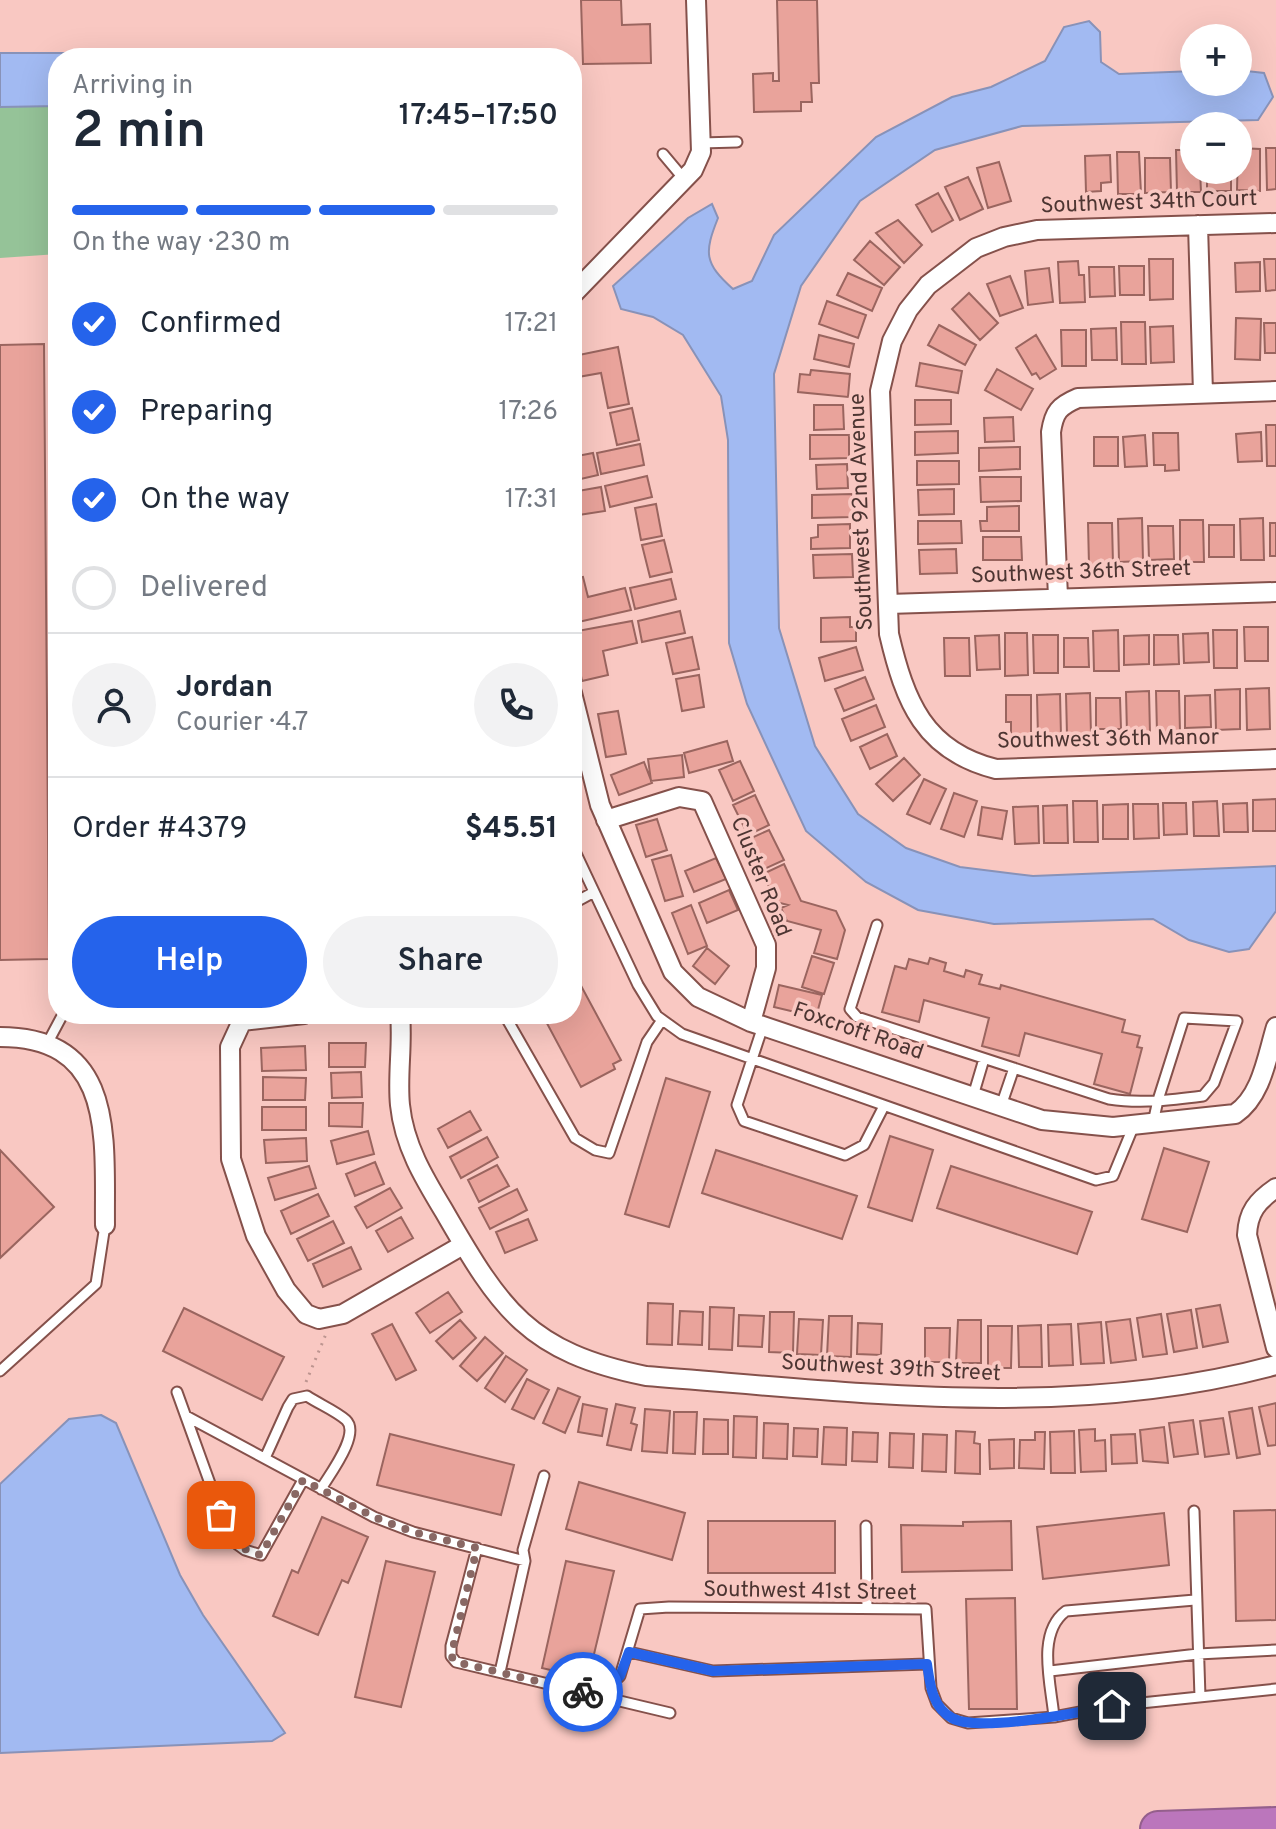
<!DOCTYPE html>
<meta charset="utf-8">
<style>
:root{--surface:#fff;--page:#f2f2f3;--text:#1f2937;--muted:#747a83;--line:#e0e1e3;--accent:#2563eb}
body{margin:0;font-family:Overpass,sans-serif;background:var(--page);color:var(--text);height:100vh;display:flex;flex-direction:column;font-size:30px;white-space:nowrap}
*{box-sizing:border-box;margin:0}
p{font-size:26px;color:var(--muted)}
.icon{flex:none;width:44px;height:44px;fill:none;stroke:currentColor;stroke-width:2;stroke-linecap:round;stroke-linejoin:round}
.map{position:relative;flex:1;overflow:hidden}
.details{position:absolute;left:48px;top:48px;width:534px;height:976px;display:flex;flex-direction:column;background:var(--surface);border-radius:32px;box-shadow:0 8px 32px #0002}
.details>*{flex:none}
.tools{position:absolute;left:1180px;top:24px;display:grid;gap:16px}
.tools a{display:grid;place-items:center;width:72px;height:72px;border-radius:50%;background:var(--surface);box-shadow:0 8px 32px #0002;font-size:40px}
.pin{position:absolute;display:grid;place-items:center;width:68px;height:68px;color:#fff;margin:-34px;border-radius:16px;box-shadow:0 4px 12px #0006}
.courier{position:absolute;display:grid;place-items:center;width:80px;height:80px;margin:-40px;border:6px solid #2563eb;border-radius:50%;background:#fff;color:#222;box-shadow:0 2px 10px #0007}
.head em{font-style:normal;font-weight:600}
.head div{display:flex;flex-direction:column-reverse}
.head{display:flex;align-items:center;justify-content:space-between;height:136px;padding:0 24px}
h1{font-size:52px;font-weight:600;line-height:60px}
.bar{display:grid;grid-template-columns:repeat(4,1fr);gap:12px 8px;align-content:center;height:96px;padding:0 24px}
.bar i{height:10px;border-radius:6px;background:var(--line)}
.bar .on{background:var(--accent)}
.bar p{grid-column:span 4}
.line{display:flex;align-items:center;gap:20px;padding:0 24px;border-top:2px solid var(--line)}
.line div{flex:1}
.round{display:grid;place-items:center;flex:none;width:84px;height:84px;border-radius:42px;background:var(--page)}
ol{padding:0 24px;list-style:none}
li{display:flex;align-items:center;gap:24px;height:88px}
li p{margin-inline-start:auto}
li .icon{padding:8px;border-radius:50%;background:var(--accent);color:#fff;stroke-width:4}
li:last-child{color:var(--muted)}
li i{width:44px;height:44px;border:4px solid var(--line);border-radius:50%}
.cta{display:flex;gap:16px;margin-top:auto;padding:16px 24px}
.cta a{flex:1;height:92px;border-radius:48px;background:var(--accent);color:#fff;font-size:32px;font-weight:600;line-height:92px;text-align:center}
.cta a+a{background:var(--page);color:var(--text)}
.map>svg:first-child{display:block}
</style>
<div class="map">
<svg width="1276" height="1829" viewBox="0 0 1276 1829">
<rect width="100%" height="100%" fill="#f9c8c2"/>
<path fill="#95c398" d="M58 106V254L0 258V107Z"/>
<path fill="#a2baf2" stroke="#8892b8" stroke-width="2" d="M1089 21 1100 32 1101 62 1119 74 1194 71V82H1238V70L1264 73 1273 97 1258 120 1022 126 935 150 860 201 801 286 774 374 779 628 815 746 858 814 906 848 960 867 1033 876 1276 866V911L1249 949 1229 952 1189 940 1153 919 994 924 918 910 866 882 806 831 747 704 729 643 728 440 721 396 683 335 653 317 621 309 613 286 688 218 712 204 718 218C704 253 704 263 733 289L752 281 774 235 876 137 952 97 991 87 1045 61 1064 27Z
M0 53H179L208 58H58V106L0 107Z
M101 1415 116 1423 180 1575 203 1615 285 1733 272 1741 0 1753V1484L69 1419Z"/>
<path fill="#e9a39b" stroke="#9a655f" stroke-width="2" d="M581 0H621L622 25 650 24 651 63 583 64Z
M777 0H817L819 83H811L812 102H801V111L754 112 753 74 773 73V81H779Z
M1238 148 1260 149V191L1237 190Z
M1266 148H1276V189L1267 190Z
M1176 150H1194V170H1200L1201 192H1177Z
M1117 152H1139L1141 194H1118Z
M1110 155 1111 182 1101 183V191L1086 192 1085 156Z
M1145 158H1170L1171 192 1145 193Z
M999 162 1011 201 988 208 977 168Z
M1207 170H1231V191H1207Z
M968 177 983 209 960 220 945 187Z
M938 193 953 220 932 232 916 205Z
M898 220 922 245 904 263 876 233Z
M870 241 900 267 884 285 854 260Z
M1149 259H1173V299L1150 300Z
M1264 259H1276V290L1266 291Z
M1078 261 1079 275H1084L1085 302 1060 303 1058 262Z
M1260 262V291L1236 292 1235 263Z
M1119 266H1144V295H1120Z
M1089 267H1114L1115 296 1090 297Z
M1049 268 1053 302 1028 305 1025 271Z
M848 273 882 288 872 311 837 295Z
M1010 276 1023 308 1000 316 987 284Z
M969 293 998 323 980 340 952 309Z
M827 301 866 315 858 338 819 324Z
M1236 318 1261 319 1260 360 1235 359Z
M1121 322H1145L1146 364H1122Z
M1264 323H1276V353H1265Z
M939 325 976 345 965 365 928 345Z
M1173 326 1174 362 1151 363 1150 327Z
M1116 328 1117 360H1092L1091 329Z
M1061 330H1086V366H1062Z
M819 335 854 344 849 367 814 359Z
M1036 335 1056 369 1040 379 1036 373 1032 375 1016 348Z
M44 344 49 959 0 960V345Z
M618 347 629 404 608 408 601 373 578 377 574 356Z
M920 363 962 371 958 393 916 386Z
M997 369 1033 389 1021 410 985 390Z
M811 370 850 374 848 397 798 392 800 374 810 375Z
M915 400H951V424L915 425Z
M814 405H843L844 429 814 430Z
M632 408 639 440 617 445 610 413Z
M1013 417 1014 441 985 442 984 418Z
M1266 425H1276V466H1267Z
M958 431V453L915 455V432Z
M1261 432 1262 461 1238 462 1236 434Z
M1153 433H1178L1179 470 1165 471V465H1154Z
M810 435H849V458L810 459Z
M1145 435 1147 466 1125 467 1123 437Z
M1094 437H1118V466H1094Z
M640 444 644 465 601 474 597 453Z
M1020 447V469L979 471V448Z
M593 453 598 475 572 481V457Z
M917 461H959V484L917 485Z
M847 464 848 488 817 489 816 465Z
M647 476 652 497 610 507 605 486Z
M980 477H1021V501L981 502Z
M601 487 605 511 572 516V492Z
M954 489V514L919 515 918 490Z
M852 494V517L812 518V495Z
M656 504 662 536 641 540 635 508Z
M1019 506V531H981L980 521H987V507Z
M1142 518 1143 561 1119 562 1118 519Z
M1263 518 1264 560H1241L1240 519Z
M1180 520H1203L1204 562H1180Z
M918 521H961L962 543 918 544Z
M1088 523H1112L1113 564 1089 565Z
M1270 523H1276V556H1270Z
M850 524V548L811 549V538L818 537V525Z
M1209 525H1234V557H1209Z
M1148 526H1173L1174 559 1149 560Z
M983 537H1021L1022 560H983Z
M664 540 672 572 650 577 642 545Z
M956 549 957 573 920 574 919 550Z
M852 554 853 577 814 578 813 555Z
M583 577 588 597 625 588 631 610 574 623 572 579Z
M671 579 676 599 635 609 630 588Z
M680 611 685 633 642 642 638 621Z
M850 617V627H856V641L821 642V618Z
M632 621 637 643 603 651 608 675 582 681 572 632Z
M1244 627H1268V661H1245Z
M1118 630 1119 671H1094L1093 631Z
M1213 630H1237V668H1214Z
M1005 633H1027L1028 675 1005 676Z
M1208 633 1209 662 1184 663 1183 634Z
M999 635 1000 669 977 670 975 636Z
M1033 635H1058V673H1034Z
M1149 635V664L1124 665V636Z
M1154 635H1178L1179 664 1154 665Z
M692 637 699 669 673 674 666 643Z
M944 638H969L970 676H945Z
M1064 638H1088L1089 667H1064Z
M856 647 863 670 825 681 819 658Z
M699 675 704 707 682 711 676 679Z
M865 677 874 699 844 711 835 689Z
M1269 688 1270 729 1247 730 1246 689Z
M1240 689V729L1216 730 1215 690Z
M1149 691 1150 733 1127 734 1126 692Z
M1156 691H1179L1180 732 1157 733Z
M1090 693 1091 735H1067L1066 694Z
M1060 694 1061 736 1038 737 1037 695Z
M1006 695H1031V737H1011V722H1006Z
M1210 695 1211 727 1185 728V696Z
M1096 698H1120L1121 729H1096Z
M876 705 885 727 851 741 842 719Z
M618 711 626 754 606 757 598 714Z
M887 734 897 756 870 769 860 747Z
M727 741 733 761 689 773 684 753Z
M682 755 684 777 651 781 648 759Z
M904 758 920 775 893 801 876 784Z
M740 761 754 791 733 801 719 770Z
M644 762 652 783 619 795 611 775Z
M924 779 946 789 930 824 907 814Z
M954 793 977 801 964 837 941 829Z
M755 795 769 825 748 835 733 805Z
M1276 799V831H1253V800Z
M1073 801H1097L1098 842H1074Z
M1217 801 1219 836H1194L1193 802Z
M1163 803H1186L1187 834 1164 835Z
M1247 803 1248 832H1224L1223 804Z
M1128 804V839H1103V805Z
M1133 804H1158L1159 838 1134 839Z
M1067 805 1068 843H1044L1043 806Z
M1038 806 1039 843 1015 844 1013 807Z
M982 807 1007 811 1002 839 978 835Z
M657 819 667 850 646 857 636 825Z
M769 830 784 860 762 870 747 840Z
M671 855 683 896 665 901 652 860Z
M716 858 726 879 694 892 685 871Z
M784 864 801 901 836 911 845 930 837 959 814 953 821 930 787 921 781 908 788 905 776 902 763 874Z
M729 890 738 910 707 923 699 903Z
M691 905 707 946 688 954 672 913Z
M707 948 729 966 715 984 693 966Z
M812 956 834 963 824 994 802 987Z
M930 958 946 963 944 971 964 977 966 970 982 975 979 984 1000 989 1001 985 1125 1020 1122 1032 1140 1036 1137 1047 1142 1048 1130 1094 1094 1084 1102 1054 1025 1033 1019 1056 982 1046 989 1018 924 1000 919 1022 882 1012 895 966 906 969 909 959 928 964Z
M572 969 621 1060 613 1064 615 1069 581 1087 542 1014H572Z
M779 985 822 995 816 1017 774 1007Z
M329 1043H366L365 1067H329Z
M305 1046 306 1070 262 1071 261 1048Z
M361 1072 362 1097 332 1098 331 1073Z
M263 1077 306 1078 305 1100H263Z
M666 1078 710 1092 669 1227 625 1214Z
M329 1103H363L362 1127 329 1126Z
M262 1107H306V1130H262Z
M470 1111 481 1130 448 1148 438 1129Z
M368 1131 374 1154 337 1164 331 1141Z
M890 1136 933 1150 912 1221 868 1207Z
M487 1137 498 1157 461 1178 450 1157Z
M306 1138 307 1161 266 1163 264 1140Z
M1164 1148 1209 1162 1187 1232 1142 1219Z
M0 1150 54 1207 0 1258Z
M716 1150 857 1196 842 1239 702 1193Z
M375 1162 384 1184 355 1196 346 1174Z
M497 1165 509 1186 479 1202 468 1180Z
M309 1166 316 1188 275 1200 268 1178Z
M951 1166 1092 1212 1077 1254 937 1208Z
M390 1188 402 1208 367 1228 355 1207Z
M517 1189 527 1210 490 1229 479 1208Z
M318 1194 329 1216 291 1234 281 1211Z
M401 1217 413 1238 388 1252 376 1231Z
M528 1219 537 1240 505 1253 496 1232Z
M333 1221 344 1243 308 1261 297 1239Z
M351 1247 361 1269 323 1287 313 1264Z
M448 1292 462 1312 430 1333 416 1313Z
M648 1303 673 1304 672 1345 647 1344Z
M1220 1305 1228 1342 1203 1347 1196 1309Z
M710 1307 734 1308 732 1350 709 1349Z
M184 1308 284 1357 262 1400 163 1351Z
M1191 1310 1197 1348 1174 1352 1167 1314Z
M680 1311 703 1312 702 1345 678 1344Z
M770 1312H794L793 1353 769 1352Z
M1161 1314 1167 1354 1143 1357 1137 1318Z
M739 1315 764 1316 762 1347 738 1346Z
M829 1316H852L851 1357 827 1356Z
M799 1319 823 1320 821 1355 797 1354Z
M1130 1319 1136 1360 1111 1363 1106 1322Z
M460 1320 476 1338 453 1359 436 1341Z
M958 1320H981V1363H956Z
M1101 1322 1104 1363 1081 1364 1078 1324Z
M858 1323 882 1324 881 1355 857 1354Z
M392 1324 416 1370 396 1380 372 1334Z
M1071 1324 1073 1365 1049 1366 1048 1325Z
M1041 1325 1042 1367H1019L1018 1326Z
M988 1326H1012L1011 1368H988Z
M925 1328H950L949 1362H925Z
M485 1337 503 1353 477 1381 460 1366Z
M506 1356 527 1370 505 1402 485 1388Z
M527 1379 549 1390 534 1419 512 1409Z
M558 1388 580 1397 565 1433 543 1423Z
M1276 1403V1445L1268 1446 1259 1407Z
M583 1404 607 1409 602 1436 578 1432Z
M616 1404 635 1408 631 1423 637 1425 631 1450 607 1445Z
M1252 1408 1260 1454 1237 1458 1229 1412Z
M645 1409 670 1411 667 1453 642 1451Z
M674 1412H697L695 1454 673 1453Z
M734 1416 757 1417 756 1458 733 1457Z
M1223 1418 1229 1454 1205 1457 1200 1421Z
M704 1419 728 1420V1454H703Z
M1193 1420 1198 1454 1174 1457 1169 1423Z
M764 1423 788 1424 787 1459 763 1458Z
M824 1427 847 1428 846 1465 822 1464Z
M1164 1427 1168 1463 1143 1461 1140 1430Z
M794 1428 818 1429 817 1457 793 1456Z
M1095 1429V1441L1105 1440 1106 1471 1081 1472 1079 1430Z
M956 1431 975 1432 974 1443 980 1444V1474L955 1473Z
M1074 1431 1075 1473H1051L1050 1432Z
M853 1432 878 1433 877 1462 852 1461Z
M1035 1432H1045L1044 1469 1019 1468 1020 1440H1035Z
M890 1433 914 1434 913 1468 889 1467Z
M390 1434 514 1465 501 1515 377 1485Z
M923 1434 947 1435 946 1472 922 1471Z
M1135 1434 1137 1463 1112 1464 1111 1435Z
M1014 1439V1468L990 1469 989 1440Z
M579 1482 685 1513 672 1560 566 1529Z
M1276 1510V1620L1236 1621 1234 1511Z
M1164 1513 1169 1565 1043 1579 1037 1527Z
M322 1517 368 1537 348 1583 342 1580 318 1635 273 1616 292 1570 298 1573Z
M708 1521H835V1573H708Z
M1011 1521 1012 1570 902 1572 901 1525 963 1526V1522Z
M386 1561 435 1572 401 1707 355 1697Z
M566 1561 614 1571 588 1679 542 1668Z
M1015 1598 1017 1709H969L966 1599Z"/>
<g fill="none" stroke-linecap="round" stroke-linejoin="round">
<defs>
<path id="lane" d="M701 143 737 142
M663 154 684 179
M572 845 638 985 657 1016 682 1034 1096 1180 1113 1176 1134 1125
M572 904 594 892
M877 925 850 1009 857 1017 1109 1099C1140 1104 1172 1100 1203 1096L1214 1083 1237 1021 1184 1018 1158 1100 1153 1123
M504 1014 575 1138 595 1150 609 1153 647 1042 662 1020
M763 1026 737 1105 744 1121 845 1155 864 1145 884 1106
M47 1044 63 1014
M973 1096 984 1059
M1001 1106 1014 1068
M0 1371 96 1284 105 1225
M177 1392 230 1539 245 1550 261 1555 303 1480
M186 1416 374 1517 413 1532 525 1561
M265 1458 288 1407 293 1399 307 1396C319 1404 336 1411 346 1420 361 1434 329 1475 321 1489
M1194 1511 1200 1697
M866 1526 867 1608
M477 1548 451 1646V1656L456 1662 670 1713
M629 1652 713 1671 927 1664
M1050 1671 1198 1654 1276 1650
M500 1672 525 1561 523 1550 544 1476
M599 1696 620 1676 640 1609 669 1607 926 1609 931 1688 937 1704 951 1718 968 1723 1054 1717 1112 1706 1276 1689
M1054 1717C1051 1684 1036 1633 1066 1611L1195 1600"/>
<path id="street" d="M1276 223 1037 230 1004 237 976 248 928 285 908 310 892 341 880 391 889 634C905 702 924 751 996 769L1276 759
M1198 225 1203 393
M572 295 693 170 701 152 696 0
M1058 597 1051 432C1054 412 1059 406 1078 398L1276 391
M888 604 1276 592
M572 693 600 805 673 972 698 997 751 1022 1042 1120 1113 1127 1235 1114C1262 1096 1267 1056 1276 1027
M606 820 679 797 702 801 766 945V968L751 1022
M304 1014 242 1021 230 1047 231 1159 256 1236 286 1290 306 1314 319 1319 343 1314 463 1245
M400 1014C403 1044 397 1075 400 1105 404 1145 424 1178 444 1211 501 1310 528 1352 646 1376 855 1392 1070 1421 1276 1365
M0 1037C117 1037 104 1140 105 1225
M1276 1188C1257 1201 1248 1212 1247 1235L1276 1348"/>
<path id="highway" d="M1158 1829 1276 1825"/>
</defs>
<use href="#lane" stroke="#85514b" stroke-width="13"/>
<use href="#street" stroke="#85514b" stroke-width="22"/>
<use href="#highway" stroke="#945f8c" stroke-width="38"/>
<path stroke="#bd9590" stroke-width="3" stroke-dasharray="2 6" stroke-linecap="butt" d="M306 1382 326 1334"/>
<use href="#lane" stroke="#fff" stroke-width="9"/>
<use href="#street" stroke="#fff" stroke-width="18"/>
<use href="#highway" stroke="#bb76bc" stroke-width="34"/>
</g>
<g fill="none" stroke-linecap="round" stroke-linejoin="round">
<path stroke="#896864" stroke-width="8" stroke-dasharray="0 14.4" d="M221 1515C230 1538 236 1548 261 1555L303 1480 374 1517 413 1532 477 1548 451 1656 456 1662 583 1692"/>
<path stroke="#2563eb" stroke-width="10" d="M583 1692 599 1696 620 1676 629 1652 713 1671 927 1664C930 1684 932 1707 952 1718 978 1733 1080 1712 1112 1706"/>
</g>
<g text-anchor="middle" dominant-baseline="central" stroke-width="7" stroke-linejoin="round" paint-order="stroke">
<g font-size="22" fill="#4d3532" stroke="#f9c8c2">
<text transform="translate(1149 203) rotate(-2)">Southwest 34th Court</text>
<text transform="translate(862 512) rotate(-92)">Southwest 92nd Avenue</text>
<text transform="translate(1081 573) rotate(-2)">Southwest 36th Street</text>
<text transform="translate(1108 740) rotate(-1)">Southwest 36th Manor</text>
<text transform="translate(760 877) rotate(68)">Cluster Road</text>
<text transform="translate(858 1032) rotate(19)">Foxcroft Road</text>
<text transform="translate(891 1369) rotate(3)">Southwest 39th Street</text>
<text transform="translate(810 1592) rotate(1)">Southwest 41st Street</text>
</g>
</g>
</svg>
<div class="tools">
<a>+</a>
<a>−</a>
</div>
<div class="pin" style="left:221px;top:1515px;background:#ea580c"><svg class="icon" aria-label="bag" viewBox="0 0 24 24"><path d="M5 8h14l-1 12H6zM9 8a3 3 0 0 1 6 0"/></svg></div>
<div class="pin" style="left:1112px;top:1706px;background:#1f2937"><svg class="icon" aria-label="home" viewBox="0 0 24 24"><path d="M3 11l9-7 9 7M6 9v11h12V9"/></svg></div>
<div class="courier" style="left:583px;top:1692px"><svg class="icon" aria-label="bike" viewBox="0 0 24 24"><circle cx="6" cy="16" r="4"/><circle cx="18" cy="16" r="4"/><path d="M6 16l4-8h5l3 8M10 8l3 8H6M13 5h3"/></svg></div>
<section class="details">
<div class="head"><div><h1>2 min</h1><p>Arriving in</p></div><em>17:45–17:50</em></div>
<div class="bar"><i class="on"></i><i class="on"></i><i class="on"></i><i></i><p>On the way · 230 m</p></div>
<ol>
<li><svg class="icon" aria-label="check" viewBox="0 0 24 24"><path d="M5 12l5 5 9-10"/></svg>Confirmed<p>17:21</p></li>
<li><svg class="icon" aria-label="check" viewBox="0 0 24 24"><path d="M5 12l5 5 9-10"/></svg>Preparing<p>17:26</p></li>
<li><svg class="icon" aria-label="check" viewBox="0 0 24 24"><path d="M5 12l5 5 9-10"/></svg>On the way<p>17:31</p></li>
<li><i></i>Delivered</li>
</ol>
<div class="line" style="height:144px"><a class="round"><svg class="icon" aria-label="person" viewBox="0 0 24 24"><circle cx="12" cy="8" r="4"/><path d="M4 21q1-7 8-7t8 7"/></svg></a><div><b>Jordan</b><p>Courier · 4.7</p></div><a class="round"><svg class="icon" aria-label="phone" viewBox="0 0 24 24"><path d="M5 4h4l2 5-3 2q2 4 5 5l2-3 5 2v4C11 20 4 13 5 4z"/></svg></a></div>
<div class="line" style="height:104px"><div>Order #4379</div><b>$45.51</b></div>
<div class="cta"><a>Help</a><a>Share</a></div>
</section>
</div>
